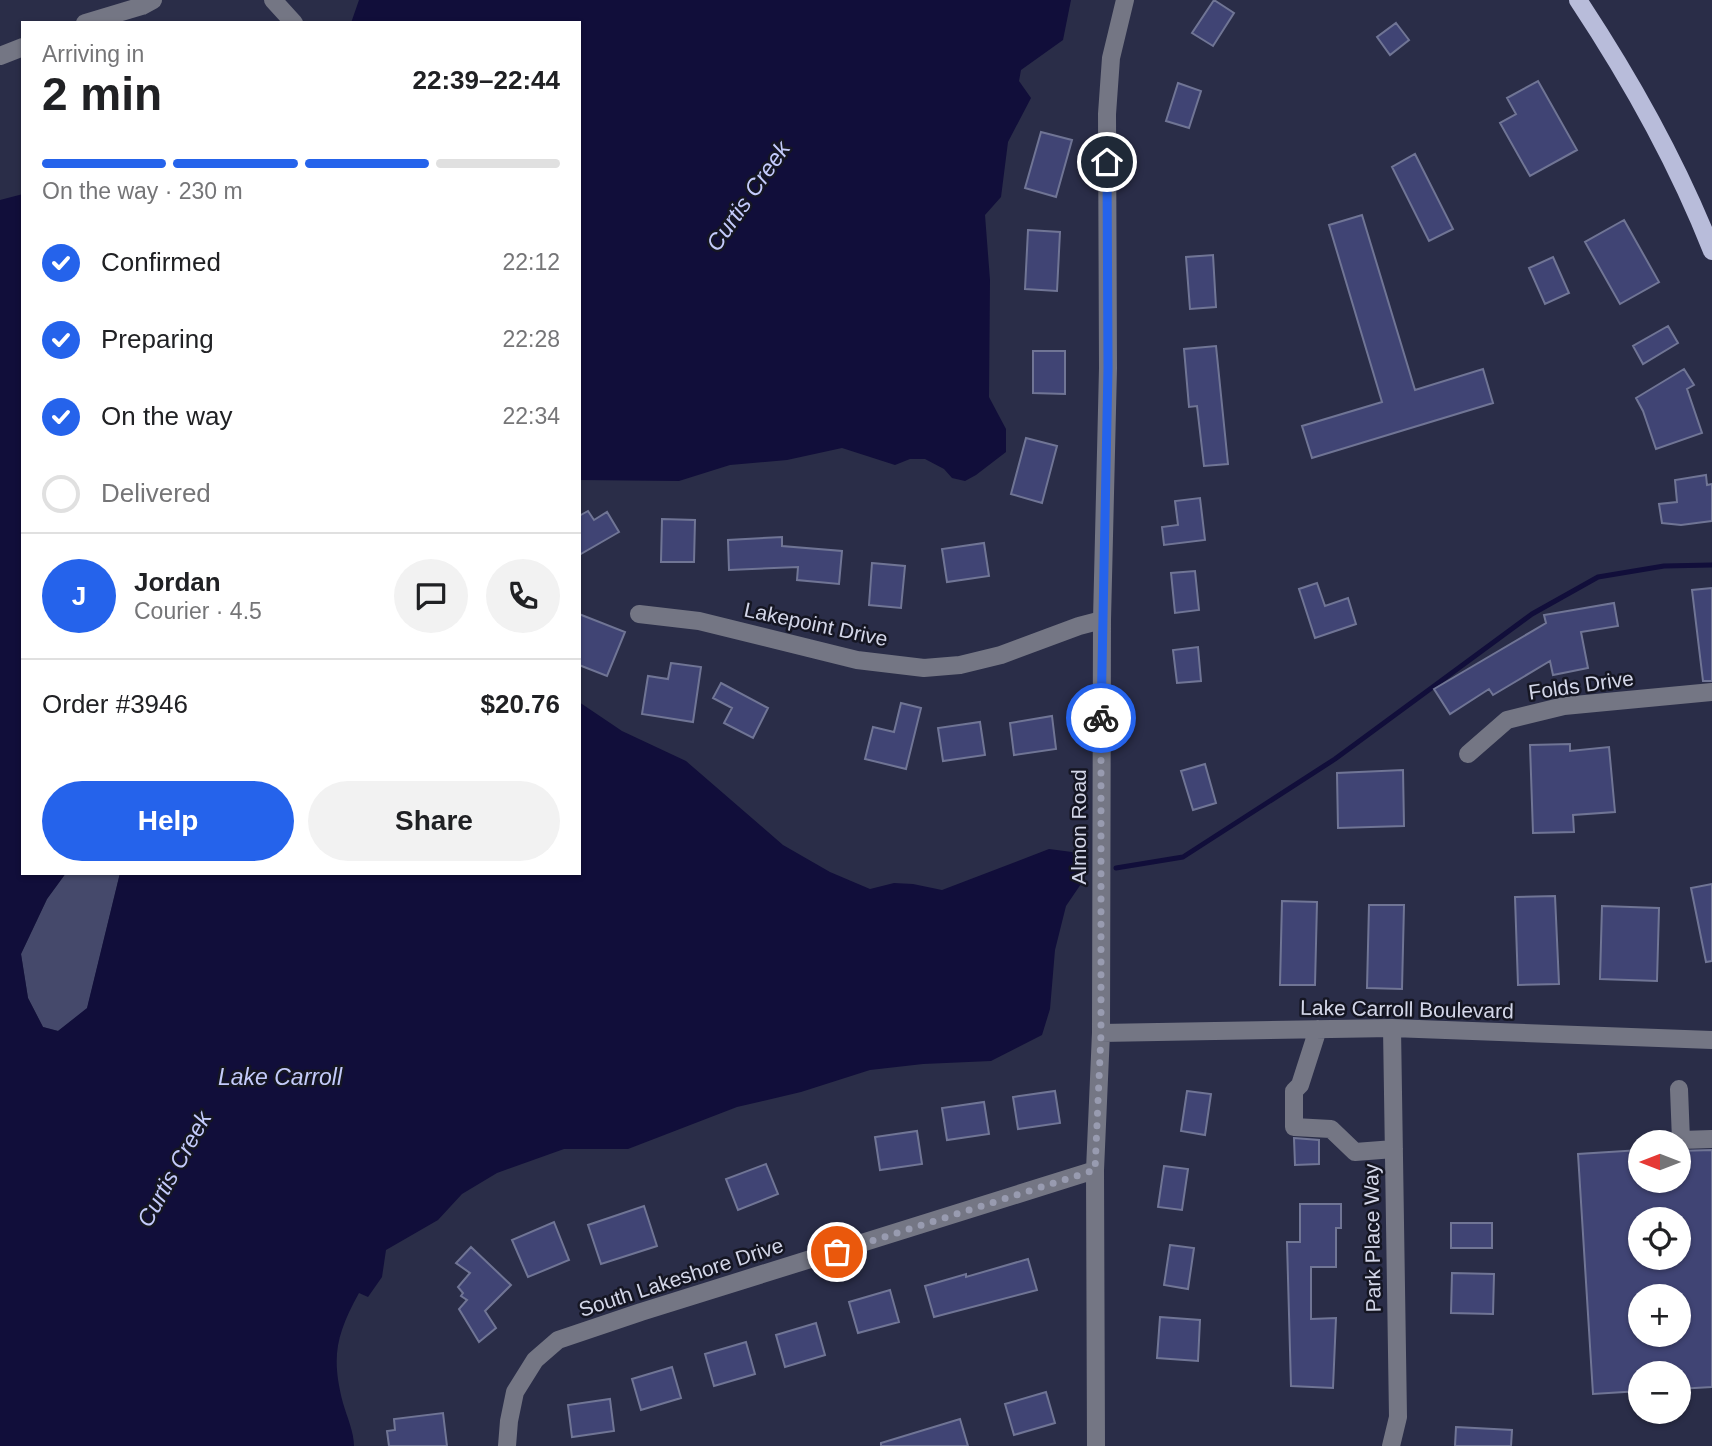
<!DOCTYPE html>
<meta charset="utf-8">
<style>
:root{--surface:#fff;--page:#f2f2f2;--text:#202124;--muted:#757577;--line:#e0e0e0;--accent:#2563eb}
body{margin:0;font-family:Helvetica,sans-serif;background:var(--page);color:var(--text);height:100vh;display:flex;flex-direction:column;font-size:26px;white-space:nowrap}
*{box-sizing:border-box;margin:0}
p{font-size:23px;color:var(--muted)}
.icon{flex:none;width:38px;height:38px;fill:none;stroke:currentColor;stroke-width:2;stroke-linecap:round;stroke-linejoin:round}
.map{position:relative;flex:1;overflow:hidden}
.panel{position:absolute;left:21px;top:21px;width:560px;height:854px;display:flex;flex-direction:column;background:var(--surface);border-radius:0px;box-shadow:0 2px 5px #0004}
.panel>*{flex:none}
.needle{width:46px;rotate:270deg}
.tools{position:absolute;left:1628px;top:1130px;display:grid;gap:14px}
.tools a{display:grid;place-items:center;width:63px;height:63px;border-radius:50%;background:var(--surface);box-shadow:0 2px 5px #0004;font-size:35px}
.pin{position:absolute;display:grid;place-items:center;width:60px;height:60px;color:#fff;margin:-30px;border:4px solid #fff;border-radius:50%;box-shadow:0 2px 7px #0007}
.courier{position:absolute;display:grid;place-items:center;width:70px;height:70px;margin:-35px;border:5px solid #2563eb;border-radius:50%;background:#fff;color:#222;box-shadow:0 2px 9px #0007}
.head em{font-style:normal;font-weight:700}
.head div{display:flex;flex-direction:column-reverse}
.head{display:flex;align-items:center;justify-content:space-between;height:119px;padding:0 21px}
h1{font-size:46px;font-weight:700;line-height:52px}
.bar{display:grid;grid-template-columns:repeat(4,1fr);gap:10px 7px;align-content:center;height:84px;padding:0 21px}
.bar i{height:9px;border-radius:5px;background:var(--line)}
.bar .active{background:var(--accent)}
.bar p{grid-column:span 4}
.line{display:flex;align-items:center;gap:18px;padding:0 21px;border-top:2px solid var(--line)}
.line div{flex:1}
.round{display:grid;place-items:center;flex:none;width:74px;height:74px;border-radius:37px;background:var(--page)}
ol{padding:0 21px;list-style:none}
li{display:flex;align-items:center;gap:21px;height:77px}
li p{margin-inline-start:auto}
li .icon{padding:7px;border-radius:50%;background:var(--accent);color:#fff;stroke-width:4}
li:last-child{color:var(--muted)}
li i{width:38px;height:38px;border:4px solid var(--line);border-radius:50%}
.cta{display:flex;gap:14px;margin-top:auto;padding:14px 21px}
.cta a{flex:1;height:80px;border-radius:42px;background:var(--accent);color:#fff;font-size:28px;font-weight:700;line-height:80px;text-align:center}
.cta a+a{background:var(--page);color:var(--text)}
.map>svg:first-child{display:block}
</style>
<div class="map">
<svg width="1712" height="1446" viewBox="0 0 1712 1446">
<rect width="100%" height="100%" fill="#2a2d48"/>
<path fill="#45496b" d="M66 873H120L87 1009 58 1031 43 1027 28 998 21 954 47 899Z"/>
<path fill="#110e3a" d="M359 0H1071L1063 40 1021 70 1019 81 1031 98 1008 142 1001 197 985 215 990 280 989 397 1006 429V452L976 475 965 481 952 478 944 469 925 459H910L895 465 842 448 787 460 730 465 679 481 579 480V23H351Z
M23 194V873H66L47 899 21 954 28 998 43 1027 58 1031 87 1008 120 873H579V702L622 731 686 761 783 845 830 872 870 889 894 883 913 884 942 890 1049 849 1072 852 1082 860 1083 881 1066 906 1055 950 1050 1009 1042 1035 991 1061 923 1064 870 1070 801 1092 737 1107 628 1149H564L497 1173 462 1194 438 1220 386 1250 382 1277 368 1297 359 1293C336 1335 331 1357 343 1403 347 1417 354 1432 354 1446H0V200Z"/>
<g fill="none" stroke-linecap="round" stroke-linejoin="round">
<path stroke="#110e3a" stroke-width="5" d="M1116 868 1183 857 1335 759 1532 614 1598 577 1664 566 1712 565"/>
</g>
<path fill="#404474" stroke="#707595" stroke-width="2" fill-rule="evenodd" d="M1214 0 1234 13 1213 46 1192 33Z
M1396 23 1409 40 1390 55 1377 37Z
M1538 81 1577 150 1530 176 1500 123 1516 114 1507 98Z
M1178 83 1201 91 1189 128 1166 121Z
M1041 132 1072 140 1056 197 1025 188Z
M1415 154 1453 229 1429 241 1392 167Z
M1362 215 1415 390 1483 369 1493 403 1312 458 1302 426 1382 402 1329 225Z
M1624 220 1659 282 1620 304 1585 242Z
M1028 230 1060 232 1057 291 1025 289Z
M1213 255 1216 307 1190 309 1186 257Z
M1553 257 1569 293 1545 304 1529 268Z
M1668 326 1678 343 1643 364 1633 346Z
M1216 346 1228 464 1204 466 1197 406 1189 407 1184 349Z
M1033 351H1065V394L1033 393Z
M1684 369 1694 385 1687 389 1702 433 1656 449 1643 411 1636 398Z
M1026 438 1057 446 1042 503 1011 494Z
M1706 475 1707 485 1712 484V521L1681 525 1662 523 1659 504 1677 502 1675 480Z
M1200 498 1205 540 1164 545 1162 527 1178 525 1175 501Z
M588 511 594 520 607 512 619 532 579 555V516Z
M662 519 695 520 694 562H661Z
M782 537V546L842 551 839 584 797 580 798 567 729 570 728 540Z
M984 543 989 576 947 582 942 549Z
M872 563 905 566 901 608 869 605Z
M1195 571 1199 610 1175 613 1171 573Z
M1317 583 1325 606 1348 598 1356 624 1315 638 1299 589Z
M1712 588V681H1703L1692 590Z
M1614 603 1618 626 1581 632 1588 668 1553 675 1550 661 1493 695 1489 689 1450 714 1434 689 1546 623 1544 615Z
M579 614 625 632 607 676 579 665Z
M1198 647 1201 681 1177 683 1173 650Z
M671 663 701 667 693 722 642 714 648 676 668 679Z
M721 683 768 708 753 738 724 723 732 708 713 698Z
M901 703 921 708 906 769 865 759 873 727 894 732Z
M1052 716 1056 749 1014 755 1010 723Z
M980 722 985 755 943 761 938 728Z
M1570 744V751L1609 747 1615 812 1573 815 1574 832 1533 833 1530 745Z
M1205 764 1216 803 1193 810 1181 771Z
M1403 770 1404 826 1338 828 1337 773Z
M1712 884V961L1706 962 1691 888Z
M1555 896 1559 984 1518 985 1515 897Z
M1282 901 1317 902 1315 985H1280Z
M1369 905H1404L1402 989 1367 988Z
M1602 906 1659 908 1657 981 1600 979Z
M1055 1091 1060 1123 1018 1129 1013 1097Z
M1187 1091 1211 1094 1205 1135 1181 1131Z
M984 1102 989 1134 947 1140 942 1108Z
M917 1131 922 1164 880 1170 875 1137Z
M1294 1138 1319 1140V1164L1295 1165Z
M1640 1150V1181H1678V1151L1712 1150V1387L1678 1389V1374H1640V1391L1593 1394 1578 1154ZM1640 1220H1678V1258H1640ZM1640 1297H1678V1335H1640Z
M766 1164 778 1194 738 1210 726 1179Z
M1164 1166 1188 1169 1182 1210 1158 1207Z
M1300 1204H1341V1228H1336V1267H1311V1319L1336 1318 1333 1388 1291 1386 1287 1242H1300Z
M644 1206 657 1246 601 1264 588 1225Z
M554 1222 569 1260 528 1277 512 1240Z
M1451 1223H1492V1248H1451Z
M1170 1245 1194 1248 1188 1289 1164 1285Z
M471 1247 511 1285 485 1311 496 1328 479 1342 459 1309 467 1300 461 1296 463 1293 458 1287 470 1273 456 1263Z
M1028 1259 1037 1290 934 1317 925 1286 966 1274V1277Z
M1452 1273 1494 1274 1493 1314 1451 1313Z
M890 1290 899 1322 858 1333 849 1302Z
M1160 1317 1200 1320 1198 1361 1157 1358Z
M816 1323 825 1355 785 1367 776 1335Z
M746 1342 755 1374 714 1386 705 1354Z
M672 1367 681 1398 641 1410 632 1379Z
M1046 1392 1055 1423 1014 1435 1005 1404Z
M610 1399 614 1431 572 1437 568 1405Z
M443 1413 447 1446H389L387 1431 395 1430 394 1419Z
M960 1419 968 1446H881V1443Z
M1456 1427 1512 1430 1511 1446H1455Z"/>
<g fill="none" stroke-linecap="round" stroke-linejoin="round">
<path stroke="#747684" stroke-width="18" d="M273 0 294 23
M85 23 142 6 153 0
M0 56 23 47
M639 614 699 621 857 660 924 668 960 665 1001 655 1079 626 1102 620
M1468 754 1507 720 1564 706 1712 692
M1318 1029 1300 1085 1294 1091V1127L1331 1129 1355 1152 1394 1149
M1101 1033 1392 1028 1712 1040
M1679 1089 1681 1140 1712 1139
M507 1446 509 1421 515 1392 535 1360 558 1340 641 1312 1095 1170
M1096 1446 1095 1170 1101 1033 1102 620 1108 368 1107 114 1111 58 1125 0
M1391 1446 1398 1417 1392 1028"/>
<path stroke="#b8bcda" stroke-width="18" d="M1578 0C1631 80 1677 162 1712 251"/>
</g>
<g fill="none" stroke-linecap="round" stroke-linejoin="round">
<path stroke="#989bb0" stroke-width="7" stroke-dasharray="0 12.6" d="M837 1252 1095 1170 1101 1034V718"/>
<path stroke="#2563eb" stroke-width="9" d="M1101 718 1108 368 1107 162"/>
</g>
<g text-anchor="middle" dominant-baseline="central" stroke-width="5" stroke-linejoin="round" paint-order="stroke">
<g font-size="21" fill="#d3d6e8" stroke="#151623">
<text transform="translate(816 624) rotate(12)">Lakepoint Drive</text>
<text transform="translate(1581 685) rotate(-8)">Folds Drive</text>
<text transform="translate(1078 827) rotate(-90)">Almon Road</text>
<text transform="translate(1407 1009) rotate(1)">Lake Carroll Boulevard</text>
<text transform="translate(1372 1238) rotate(-91)">Park Place Way</text>
<text transform="translate(681 1277) rotate(-18)">South Lakeshore Drive</text>
</g>
<g font-size="23" font-style="italic" fill="#c4cbfb" stroke="#151623">
<text transform="translate(748 196) rotate(-55)">Curtis Creek</text>
<text x="280" y="1077">Lake Carroll</text>
<text transform="translate(174 1169) rotate(-61)">Curtis Creek</text>
</g>
</g>
</svg>
<div class="tools">
<a><svg class="needle" viewBox="-14 -14 28 28"><path d="M0-13l5 13h-10z" fill="#e53935"/><path d="M0 13l5-13h-10z" fill="#757577"/></svg></a>
<a><svg class="icon" aria-label="locate" viewBox="0 0 24 24"><circle cx="12" cy="12" r="6"/><path d="M12 2v4M12 18v4M2 12h4M18 12h4"/></svg></a>
<a>+</a>
<a>−</a>
</div>
<div class="pin" style="left:837px;top:1252px;background:#ea580c"><svg class="icon" aria-label="bag" viewBox="0 0 24 24"><path d="M5 8h14l-1 12H6zM9 8a3 3 0 0 1 6 0"/></svg></div>
<div class="pin" style="left:1107px;top:162px;background:#1f2937"><svg class="icon" aria-label="home" viewBox="0 0 24 24"><path d="M3 11l9-7 9 7M6 9v11h12V9"/></svg></div>
<div class="courier" style="left:1101px;top:718px"><svg class="icon" aria-label="bike" viewBox="0 0 24 24"><circle cx="6" cy="16" r="4"/><circle cx="18" cy="16" r="4"/><path d="M6 16l4-8h5l3 8M10 8l3 8H6M13 5h3"/></svg></div>
<section class="panel">
<div class="head"><div><h1>2 min</h1><p>Arriving in</p></div><em>22:39–22:44</em></div>
<div class="bar"><i class="active"></i><i class="active"></i><i class="active"></i><i></i><p>On the way · 230 m</p></div>
<ol>
<li><svg class="icon" aria-label="check" viewBox="0 0 24 24"><path d="M5 12l5 5 9-10"/></svg>Confirmed<p>22:12</p></li>
<li><svg class="icon" aria-label="check" viewBox="0 0 24 24"><path d="M5 12l5 5 9-10"/></svg>Preparing<p>22:28</p></li>
<li><svg class="icon" aria-label="check" viewBox="0 0 24 24"><path d="M5 12l5 5 9-10"/></svg>On the way<p>22:34</p></li>
<li><i></i>Delivered</li>
</ol>
<div class="line" style="height:126px"><b class="round" style="background:var(--accent);color:#fff">J</b><div><b>Jordan</b><p>Courier · 4.5</p></div><a class="round"><svg class="icon" aria-label="chat" viewBox="0 0 24 24"><path d="M4 5h16v11H9l-5 4z"/></svg></a><a class="round"><svg class="icon" aria-label="phone" viewBox="0 0 24 24"><path d="M5 4h4l2 5-3 2q2 4 5 5l2-3 5 2v4C11 20 4 13 5 4z"/></svg></a></div>
<div class="line" style="height:91px"><div>Order #3946</div><b>$20.76</b></div>
<div class="cta"><a>Help</a><a>Share</a></div>
</section>
</div>
